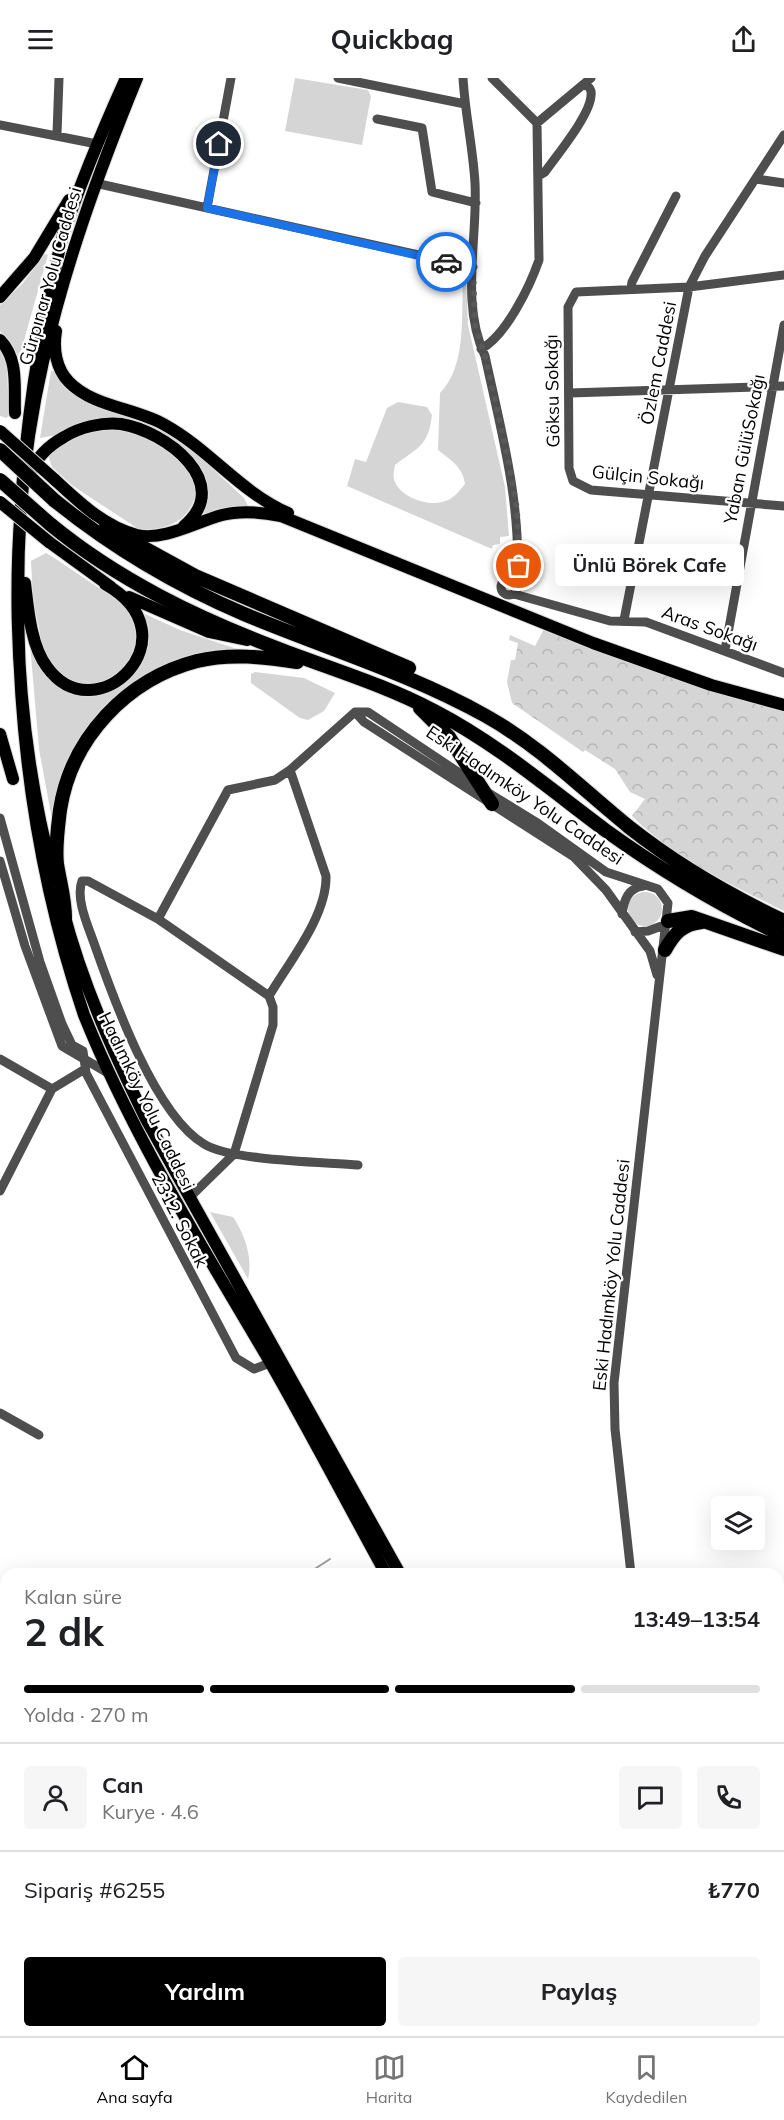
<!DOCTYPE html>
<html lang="tr">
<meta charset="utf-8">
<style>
:root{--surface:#fff;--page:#f6f6f6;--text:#202124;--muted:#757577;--line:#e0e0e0;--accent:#000}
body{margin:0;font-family:Mulish,sans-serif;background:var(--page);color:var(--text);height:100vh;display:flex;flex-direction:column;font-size:22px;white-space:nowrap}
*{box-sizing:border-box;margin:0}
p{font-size:20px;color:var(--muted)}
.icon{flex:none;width:33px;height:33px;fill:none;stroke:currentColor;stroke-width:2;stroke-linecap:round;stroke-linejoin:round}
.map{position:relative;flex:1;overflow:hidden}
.details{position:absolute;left:0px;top:1490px;width:784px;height:470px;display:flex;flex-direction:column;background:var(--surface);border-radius:18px 18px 0 0;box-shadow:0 6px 24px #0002}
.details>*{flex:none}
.buttons{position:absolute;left:711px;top:1418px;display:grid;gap:12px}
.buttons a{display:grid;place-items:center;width:54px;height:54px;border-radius:6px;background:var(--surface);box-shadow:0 6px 24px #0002;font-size:30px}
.pin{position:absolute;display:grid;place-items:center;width:51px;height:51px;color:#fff;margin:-26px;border:3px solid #fff;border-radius:50%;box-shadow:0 2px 6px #0007}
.courier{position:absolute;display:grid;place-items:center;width:60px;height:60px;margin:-30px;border:4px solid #1a73e8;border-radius:50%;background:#fff;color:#222;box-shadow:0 2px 8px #0007}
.bubble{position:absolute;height:42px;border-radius:6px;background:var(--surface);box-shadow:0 6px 24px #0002;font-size:20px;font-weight:700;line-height:42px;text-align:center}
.headline em{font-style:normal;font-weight:700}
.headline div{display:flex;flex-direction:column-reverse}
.headline{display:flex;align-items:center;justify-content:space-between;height:102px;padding:0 24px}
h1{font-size:39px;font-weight:700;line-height:45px}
.bar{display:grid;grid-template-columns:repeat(4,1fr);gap:9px 6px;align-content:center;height:72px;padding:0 24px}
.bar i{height:8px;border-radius:4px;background:var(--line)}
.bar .selected{background:var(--accent)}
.bar p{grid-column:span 4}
.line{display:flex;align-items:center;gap:15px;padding:0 24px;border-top:2px solid var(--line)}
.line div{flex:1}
.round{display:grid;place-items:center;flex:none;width:63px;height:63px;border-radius:6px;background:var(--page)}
.primary-button{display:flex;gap:12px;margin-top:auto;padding:12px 24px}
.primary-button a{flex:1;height:69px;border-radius:6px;background:var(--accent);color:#fff;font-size:24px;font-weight:700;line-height:69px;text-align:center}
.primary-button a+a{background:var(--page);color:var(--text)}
header{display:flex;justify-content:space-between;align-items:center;height:78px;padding:0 24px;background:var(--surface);font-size:27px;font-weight:700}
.tabs{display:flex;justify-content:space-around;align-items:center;height:84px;border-top:2px solid var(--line);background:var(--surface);font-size:16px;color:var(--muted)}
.tabs a{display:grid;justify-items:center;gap:3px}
.tabs .selected{color:var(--accent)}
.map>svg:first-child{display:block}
</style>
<header><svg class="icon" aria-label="menu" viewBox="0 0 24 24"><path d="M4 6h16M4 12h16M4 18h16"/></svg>Quickbag<svg class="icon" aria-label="share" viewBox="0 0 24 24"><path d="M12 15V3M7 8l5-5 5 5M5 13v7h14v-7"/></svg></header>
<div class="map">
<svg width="784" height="1958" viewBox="0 0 784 1958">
<defs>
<pattern id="forest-crowns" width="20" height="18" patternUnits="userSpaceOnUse" patternTransform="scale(1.5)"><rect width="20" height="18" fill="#d5d5d5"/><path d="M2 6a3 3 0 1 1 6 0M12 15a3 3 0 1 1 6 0" fill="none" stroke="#b5b5b5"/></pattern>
</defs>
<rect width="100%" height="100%" fill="#fff"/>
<path fill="#d5d5d5" d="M295 0 368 12 371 18 362 67 285 53Z
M45 176 48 177 19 280 10 263 0 253V227L22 206Z
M466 199 468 247 505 409 509 458 500 459V466L493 467 492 471 347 408 355 381 366 384 387 330 398 324 427 329 432 337C428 369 418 369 395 387 394 394 392 400 396 406 404 421 432 430 448 422 455 419 460 412 465 406 463 389 451 382 438 372L440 315C467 288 461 237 463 201Z
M0 269 9 291H7L9 338 6 340 0 338Z
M57 292 59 297 169 354 200 379 244 420 248 428 203 436 209 417 203 398 130 343 40 360 51 293Z
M114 350C155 359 175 373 198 408 191 441 174 451 140 452L73 408 52 389 48 377C68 359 88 354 114 350Z
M46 475C63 485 79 497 96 508 104 513 117 519 123 526 167 573 94 641 50 586 44 578 41 565 37 556L40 555 33 522 31 483Z
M145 536 180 552 243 573C181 587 134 590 92 645L53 747 39 671 30 566C36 581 44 600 59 608 88 625 128 614 142 582 149 568 146 552 145 536Z
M255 594 304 600 335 615 324 633 308 642 300 640 251 605V596Z
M628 831a17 17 0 1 1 34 0a17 17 0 1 1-34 0Z
M210 1134 233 1139C245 1157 253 1180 248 1201Z"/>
<path fill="url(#forest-crowns)" d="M544 551 784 630V833C730 806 675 781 632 738L645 721 630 714 615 691 585 672 583 674 512 625 507 604 511 582H515L518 565 509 562 510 557 535 568Z"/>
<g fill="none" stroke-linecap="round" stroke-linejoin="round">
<path stroke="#9c9c9c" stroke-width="2" d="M307 1496 330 1481"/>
<defs>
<path id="major" d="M126 0C103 51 81 103 63 157 0 410 0 689 84 937 133 1059 204 1171 270 1284 310 1354 347 1425 386 1496
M0 219 34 180 69 122
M56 253C53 271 56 291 69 304 93 329 136 330 165 347 210 372 240 414 288 435
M0 262C19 281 14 310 15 335
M32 392C38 377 50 367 64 359 80 349 102 344 121 346 165 353 235 405 184 448
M54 401C78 423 104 449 137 457 164 463 196 444 222 437 241 432 261 434 281 438L593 565 711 607 784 627
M49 464 111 509
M25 505C28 531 31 568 47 589 96 657 197 558 105 506
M129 519 209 554 247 562
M0 656 13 701
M54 801C10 637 5 450 43 284 65 186 99 93 137 0
M63 832C82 905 113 974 146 1041L400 1496
M622 1953 623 1958
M637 1953 639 1958
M669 1953 672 1958"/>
<path id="highway" d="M54 422C112 469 176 507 244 536 325 570 409 595 486 638 541 669 581 710 629 749 677 787 729 817 784 843
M106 445 133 464 195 498 409 590
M50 446C118 502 197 540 279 571 331 591 385 607 434 633 496 665 550 711 605 752 662 793 721 828 784 858
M420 630 449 659 492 726
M65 840C65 821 60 805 57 786 55 769 58 749 60 732 71 660 127 601 197 583 230 575 264 579 297 584
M668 843 692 839 784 871
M665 872C674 856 682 846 702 844"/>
</defs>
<use href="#major" stroke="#dbdbdb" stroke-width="14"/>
<use href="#highway" stroke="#dbdbdb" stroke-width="16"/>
<path stroke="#4e4e4e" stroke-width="9" d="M338 0 465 26
M463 0C465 35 473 70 475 105 478 162 460 225 485 278 502 356 522 428 517 508
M492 0 537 45
M377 41 422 50 432 114 476 125
M0 47 97 66
M57 56 59 0
M538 98 545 94C557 77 591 36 591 17 592 12 589 9 585 5
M756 101 784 105
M95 105 473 189
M207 130 231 0
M784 197 689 209 576 214 568 229 569 390 573 403 591 412 784 428
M631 211 632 204 676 118
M481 271C506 258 530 208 539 182L537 45 591 0
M570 315 784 308
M501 509a8 8 0 1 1 16 0a8 8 0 1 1-16 0Z
M505 502 515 474
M514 516 610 543 646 544 784 595
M624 542 689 209 705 178 784 57
M725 572 784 247
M355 634H368L476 706
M355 634 290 692 275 702 228 712 158 841 88 803H82C75 821 89 850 95 868 114 922 155 1037 204 1066 231 1083 323 1084 358 1087
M355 634 364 644 574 779 606 812 650 873 657 897
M487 714 536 744 606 794 658 811 668 825 614 1305 615 1351 631 1496
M0 740 40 884 62 946 72 967 83 973
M0 783 25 868 62 968 108 995
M622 836C624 822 628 810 643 808
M158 841 269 918 273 929V947L234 1076 189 1120
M635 854 648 853 667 846
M269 918C289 884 327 838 326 798L290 692
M83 973 86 995 236 1280 254 1291 270 1285
M0 981 52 1011
M0 1113 52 1011 85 991
M0 1335 39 1357
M0 1772 6 1765
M685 1953V1958
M200 1958 201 1953
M414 1958 415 1953"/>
<use href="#major" stroke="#000" stroke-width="12"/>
<use href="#highway" stroke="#000" stroke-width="14"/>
<defs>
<path id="major-bridge" d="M0 353 54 401
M0 424 49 464"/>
<path id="highway-bridge" d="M0 372 54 422
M0 402 50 446"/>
</defs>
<use href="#major-bridge" stroke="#dbdbdb" stroke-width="14" stroke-linecap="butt"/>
<use href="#highway-bridge" stroke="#dbdbdb" stroke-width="16" stroke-linecap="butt"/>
<use href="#major-bridge" stroke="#000" stroke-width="12"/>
<use href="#highway-bridge" stroke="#000" stroke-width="14"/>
</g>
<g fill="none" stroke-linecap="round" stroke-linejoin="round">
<path stroke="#595959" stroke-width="6" stroke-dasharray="0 10.8" d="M446 184 473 189 475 247 485 278 508 381 517 431 519 488"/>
<path stroke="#1a73e8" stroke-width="8" d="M219 66 207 130 446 184"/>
</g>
<g text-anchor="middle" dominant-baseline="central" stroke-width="4.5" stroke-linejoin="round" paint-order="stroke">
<g font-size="18" fill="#000" stroke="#fff">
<text transform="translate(50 198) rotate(-74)">Gürpınar Yolu Caddesi</text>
<text transform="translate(658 285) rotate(-79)">Özlem Caddesi</text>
<text transform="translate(552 313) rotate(-91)">Göksu Sokağı</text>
<text transform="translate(744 371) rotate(-79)">Yaban GülüSokağı</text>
<text transform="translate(648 399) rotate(6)">Gülçin Sokağı</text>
<text transform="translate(710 550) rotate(20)">Aras Sokağı</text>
<text transform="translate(525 717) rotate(34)">Eski Hadımköy Yolu Caddesi</text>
<text transform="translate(147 1023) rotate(64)">Hadımköy Yolu Caddesi</text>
<text transform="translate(180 1142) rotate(63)">2312. Sokak</text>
<text transform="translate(611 1197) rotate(-84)">Eski Hadımköy Yolu Caddesi</text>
</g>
</g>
</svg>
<div class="buttons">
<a><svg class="icon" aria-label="layers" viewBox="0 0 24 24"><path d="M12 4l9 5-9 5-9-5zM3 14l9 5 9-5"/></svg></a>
</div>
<div class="pin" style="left:519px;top:488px;background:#ea580c"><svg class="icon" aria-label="bag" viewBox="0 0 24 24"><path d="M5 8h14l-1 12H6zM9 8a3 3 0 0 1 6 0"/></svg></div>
<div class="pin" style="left:219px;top:66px;background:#1f2937"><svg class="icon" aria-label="home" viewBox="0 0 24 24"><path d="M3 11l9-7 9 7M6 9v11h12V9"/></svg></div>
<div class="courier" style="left:446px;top:184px"><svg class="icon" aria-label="car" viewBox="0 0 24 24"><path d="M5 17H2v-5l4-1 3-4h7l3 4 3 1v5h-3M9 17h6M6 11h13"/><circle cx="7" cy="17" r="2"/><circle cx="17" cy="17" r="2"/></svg></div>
<div class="bubble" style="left:555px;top:466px;width:189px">Ünlü Börek Cafe</div>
<section class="details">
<div class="headline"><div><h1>2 dk</h1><p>Kalan süre</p></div><em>13:49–13:54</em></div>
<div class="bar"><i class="selected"></i><i class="selected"></i><i class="selected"></i><i></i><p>Yolda · 270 m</p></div>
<div class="line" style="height:108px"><a class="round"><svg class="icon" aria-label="person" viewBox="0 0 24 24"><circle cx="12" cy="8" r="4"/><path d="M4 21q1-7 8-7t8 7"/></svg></a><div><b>Can</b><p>Kurye · 4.6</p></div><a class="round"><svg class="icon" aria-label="chat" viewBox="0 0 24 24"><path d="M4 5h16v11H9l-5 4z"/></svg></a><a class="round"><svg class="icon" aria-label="phone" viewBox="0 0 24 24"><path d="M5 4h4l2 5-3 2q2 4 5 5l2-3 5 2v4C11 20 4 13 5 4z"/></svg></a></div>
<div class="line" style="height:78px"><div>Sipariş #6255</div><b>₺770</b></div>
<div class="primary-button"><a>Yardım</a><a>Paylaş</a></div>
</section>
</div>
<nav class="tabs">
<a class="selected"><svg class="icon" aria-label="home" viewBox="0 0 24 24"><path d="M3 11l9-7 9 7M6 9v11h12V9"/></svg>Ana sayfa</a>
<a><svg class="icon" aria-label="map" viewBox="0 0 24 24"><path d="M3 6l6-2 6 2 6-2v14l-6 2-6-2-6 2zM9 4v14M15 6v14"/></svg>Harita</a>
<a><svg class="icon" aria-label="saved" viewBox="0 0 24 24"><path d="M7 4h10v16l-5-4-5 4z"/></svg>Kaydedilen</a>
</nav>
